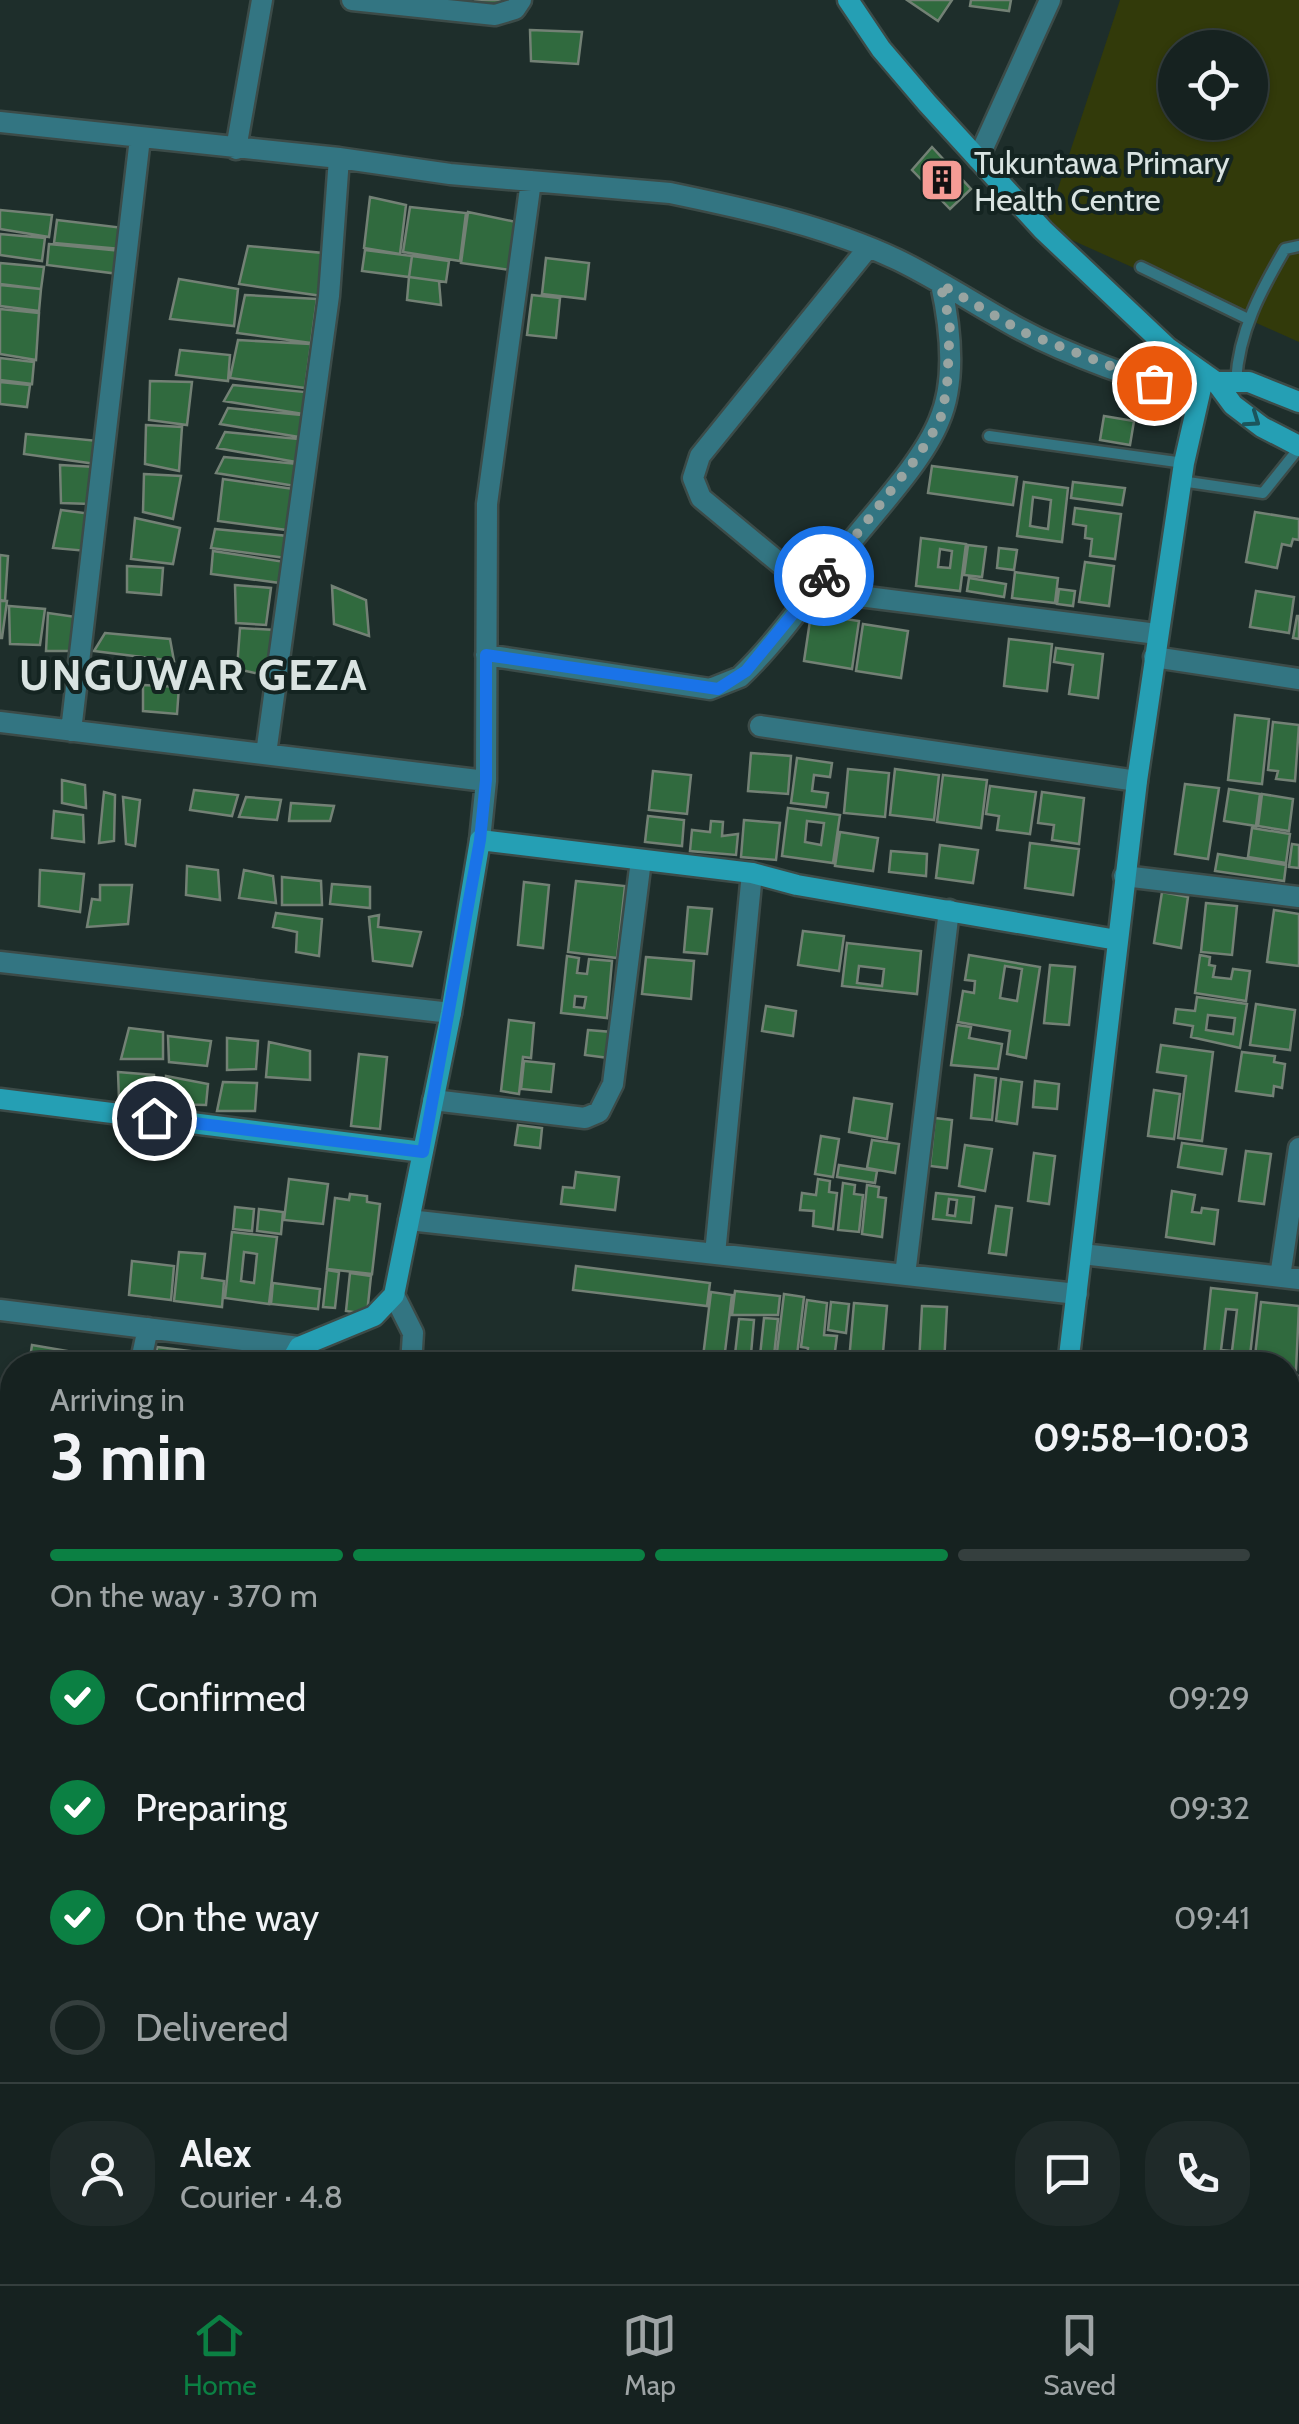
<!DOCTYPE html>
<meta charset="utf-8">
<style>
:root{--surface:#162220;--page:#1f2a29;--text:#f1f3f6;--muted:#9ea4a5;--line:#353f3e;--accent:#0b8043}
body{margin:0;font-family:Cabin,sans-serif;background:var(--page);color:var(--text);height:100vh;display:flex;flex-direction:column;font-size:38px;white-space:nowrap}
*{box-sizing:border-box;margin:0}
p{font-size:32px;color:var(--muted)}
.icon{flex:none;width:55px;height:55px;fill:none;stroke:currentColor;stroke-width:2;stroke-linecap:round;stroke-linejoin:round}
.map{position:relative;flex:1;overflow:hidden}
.panel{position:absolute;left:0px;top:1352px;width:1300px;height:932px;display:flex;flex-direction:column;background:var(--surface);border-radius:40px 40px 0 0;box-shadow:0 2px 8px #0004,0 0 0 2px var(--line)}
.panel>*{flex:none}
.fabs{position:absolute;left:1158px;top:30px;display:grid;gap:20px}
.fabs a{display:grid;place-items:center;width:110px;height:110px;border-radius:50%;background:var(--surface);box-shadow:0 2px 8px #0004,0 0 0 2px var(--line);font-size:50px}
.pin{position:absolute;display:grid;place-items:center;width:85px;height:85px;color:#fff;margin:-42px;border:5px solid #fff;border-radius:50%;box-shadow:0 2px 10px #0007}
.courier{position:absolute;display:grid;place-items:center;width:100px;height:100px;margin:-50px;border:8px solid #1a73e8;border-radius:50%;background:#fff;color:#222;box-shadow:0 2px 12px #0007}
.overview em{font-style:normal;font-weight:800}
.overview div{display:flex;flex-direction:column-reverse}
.overview{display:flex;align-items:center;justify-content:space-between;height:170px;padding:0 50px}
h1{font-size:65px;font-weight:800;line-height:75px}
.bar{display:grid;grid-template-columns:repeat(4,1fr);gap:15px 10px;align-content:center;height:120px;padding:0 50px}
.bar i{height:12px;border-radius:8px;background:var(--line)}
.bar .current{background:var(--accent)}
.bar p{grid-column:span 4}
.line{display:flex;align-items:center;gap:25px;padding:0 50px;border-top:2px solid var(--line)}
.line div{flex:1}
.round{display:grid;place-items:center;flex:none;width:105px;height:105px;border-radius:40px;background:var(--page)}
ol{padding:0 50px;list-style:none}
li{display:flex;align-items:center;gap:30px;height:110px}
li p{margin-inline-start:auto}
li .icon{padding:10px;border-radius:50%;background:var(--accent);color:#fff;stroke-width:4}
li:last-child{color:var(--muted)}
li i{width:55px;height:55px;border:5px solid var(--line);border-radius:50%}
.menu{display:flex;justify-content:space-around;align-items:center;height:140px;border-top:2px solid var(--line);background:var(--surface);font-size:28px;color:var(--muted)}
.menu a{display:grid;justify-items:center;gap:5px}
.menu .current{color:var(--accent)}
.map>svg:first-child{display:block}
</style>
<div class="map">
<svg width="1299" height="2284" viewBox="0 0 1299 2284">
<rect width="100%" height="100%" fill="#1e2e2b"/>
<path fill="#323a0a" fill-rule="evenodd" d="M1120 0H1299V342L1045 228ZM1175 48H1250V122H1175Z"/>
<path fill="#306a3e" stroke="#738175" stroke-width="2.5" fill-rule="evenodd" d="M475 0H515L513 8H474Z
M907 0H952L938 21Z
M971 0H1011L1009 11 970 6Z
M530 30 582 32 578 64 531 61Z
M932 147 971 189 950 209 912 170Z
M370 197 406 205 400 254 364 248Z
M410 207 466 213 460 261 403 252Z
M0 210 52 215 49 237 0 229Z
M468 212 516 222 510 270 461 263Z
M57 220 124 228 121 249 54 243Z
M0 234 45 238 42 261 0 255Z
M49 244 122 251 119 274 47 265Z
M248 246 323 253 322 296 239 284Z
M365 250 412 256 409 277 362 271Z
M412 256 449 261 446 282 409 277Z
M546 258 589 263 585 299 542 294Z
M0 263 44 267 41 289 0 284Z
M409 277 439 281 441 305 407 300Z
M179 279 238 289 234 326 170 319Z
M0 285 41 289 39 311 0 306Z
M245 295 317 299 311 343 237 333Z
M532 295 560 298 556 338 527 335Z
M0 309 39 313 36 360 0 354Z
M238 340 311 344 305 388 230 378Z
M180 350 230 355 228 381 176 375Z
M0 358 34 362 32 384 0 380Z
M150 381 192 382 187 425 149 420Z
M0 382 30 385 27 407 0 404Z
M233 385 305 392 303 414 224 401Z
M228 408 302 415 299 437 220 424Z
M1104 416 1134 421 1130 445 1100 440Z
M146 425 182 427 179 471 145 464Z
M225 432 299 439 296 462 217 448Z
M26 434 99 441 96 464 24 454Z
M224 457 298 464 295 486 216 473Z
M60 465 96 467 91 504 61 503Z
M932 466 1017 477 1013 505 928 493Z
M144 474 181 476 173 519 143 512Z
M223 479 294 489 287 530 218 521Z
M1024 482 1068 488 1062 542 1017 536ZM1033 497 1051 500 1048 529 1030 526Z
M1073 482 1125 488 1122 505 1071 498Z
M1075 508 1121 514 1115 559 1090 556 1092 539 1085 538 1086 526 1073 524Z
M61 510 92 514 87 551 53 548Z
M1255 512 1299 519V540L1293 539 1291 546 1282 544 1277 568 1246 562Z
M135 518 180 528 173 564 131 559Z
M215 529 288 536 286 558 211 548Z
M921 538 966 544 960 591 916 586ZM940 549 952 551 950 568 938 567Z
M968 545 986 547 982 577 964 575Z
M999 548 1017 550 1014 570 997 568Z
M213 551 285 562 280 583 211 574Z
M0 555 8 556 5 601 0 600Z
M1085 562 1114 566 1109 606 1079 602Z
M127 566 163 568 161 595 127 592Z
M1015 572 1058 578 1055 603 1012 598Z
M969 578 1006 584 1004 597 967 591Z
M235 585 271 588 266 625 236 623Z
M332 586 366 600 369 636 334 624Z
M1059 589 1075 591 1073 606 1057 604Z
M1256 591 1294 597 1289 633 1250 627Z
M0 601H7L2 638H0Z
M9 606 45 609 40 645 10 644Z
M48 613 76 617 73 651H46Z
M811 614 859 621 852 669 804 661Z
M1297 616H1299V639L1293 638Z
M863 624 908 631 901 678 856 671Z
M240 628 276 630 269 676 237 669Z
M105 633 170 639 174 661 94 651Z
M1009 639 1052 644 1047 691 1004 686Z
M1056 648 1103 654 1098 698 1069 694 1073 665 1054 662Z
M143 685 179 687 177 714 143 711Z
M1235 715 1269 719 1262 784 1228 780Z
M1273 722 1299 725 1295 781 1276 779 1278 771 1268 770Z
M751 753 791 756 788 794 748 791Z
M797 758 832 763 830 777 814 775 812 791 828 793 826 807 791 803Z
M848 769 889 773 885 817 844 813Z
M895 769 939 775 934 820 890 815Z
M653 771 691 775 687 814 649 810Z
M943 775 987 780 981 828 937 822Z
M62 780 85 785 86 808 62 803Z
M1185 784 1219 788 1208 859 1175 854Z
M990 786 1036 792 1030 834 997 830 999 816 986 814Z
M1229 789 1260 794 1256 826 1224 821Z
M194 790 238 795 232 816 190 810Z
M104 792 115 795 114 841 99 843Z
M1042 792 1084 798 1079 844 1052 840 1054 825 1038 823Z
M1262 794 1293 799 1289 831 1258 826Z
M123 797 140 800 135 846 126 844Z
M246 797 281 800 277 820 239 817Z
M291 803 334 806 330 821H289Z
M788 808 840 815 833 863 782 856ZM807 821 824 823 821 845 805 842Z
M54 811 83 815 84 842 52 838Z
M648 816 684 820 682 846 645 842Z
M744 820 780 823 776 860 741 857Z
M711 821 723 822 722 836 738 834 736 855 690 851 692 830 710 832Z
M1252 828 1290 834 1286 863 1248 857Z
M840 832 878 838 873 871 835 866Z
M1030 843 1079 849 1073 895 1025 888Z
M1292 844 1299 845V868L1289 867Z
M940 845 978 850 973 883 936 878Z
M891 851 927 854 926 876 889 872Z
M1218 854 1286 865 1284 881 1215 871Z
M187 866 218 870 220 900 186 895Z
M40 870 84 874 80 912 39 906Z
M244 870 273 876 276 903 239 898Z
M282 877 321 881 322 905H282Z
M576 881 625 886 617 958 568 952Z
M524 882 549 885 543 948 518 945Z
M332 884 370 887V908L330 904Z
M100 885H132L128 924 87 927 92 899 100 900Z
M1162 892 1188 897 1181 948 1154 943Z
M1206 903 1237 906 1232 955 1201 952Z
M688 907 712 909 707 954 684 952Z
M1274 910 1299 914V966L1267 962Z
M276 913 322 919 319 956 296 952 297 932 273 927Z
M379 915 378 927 421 932 412 966 373 961 369 917Z
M803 931 844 936 839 971 798 965Z
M847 943 921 951 917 994 842 986ZM859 966 884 969 882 986 857 983Z
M969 955 1040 967 1026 1058 1007 1054 1010 1031 958 1022 963 991 974 993 975 981 965 980ZM1005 966 1022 969 1017 1001 1000 998Z
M1200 955 1210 957 1209 965 1215 966 1213 977 1231 979 1233 969 1250 971 1246 1001 1195 993Z
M567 956 579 958 577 973 587 974 589 959 612 961 607 1018 561 1013ZM575 996 586 997 584 1008 574 1007Z
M646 957 694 961 691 999 642 994Z
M1050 965 1075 967 1069 1025 1044 1023Z
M1197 997 1247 1004 1240 1048 1191 1037 1193 1026 1174 1023 1176 1009 1195 1011ZM1208 1015 1235 1018 1233 1034 1206 1030Z
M1256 1004 1295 1010 1290 1050 1250 1045Z
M766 1006 796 1011 793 1036 762 1031Z
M509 1020 534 1023 531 1058 523 1057 519 1094 501 1091Z
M957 1025 971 1027 969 1038 1002 1044 998 1069 951 1065Z
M129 1028 163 1032V1059H121Z
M588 1030 612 1032 609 1058 585 1055Z
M168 1036 211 1041 207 1066 169 1062Z
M227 1038 258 1041 256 1069 227 1070Z
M269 1042 310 1051V1080L266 1077Z
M1161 1045 1213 1052 1202 1141 1178 1138 1186 1076 1157 1072Z
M1242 1052 1275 1056 1274 1062 1285 1064 1282 1088 1274 1086 1273 1096 1236 1091Z
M359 1054 387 1057 380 1129 351 1126Z
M524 1061 554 1064 551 1092 521 1089Z
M118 1072 154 1075 155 1101 119 1099Z
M975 1075 996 1078 992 1120 971 1118Z
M166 1076 208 1084 206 1105 165 1104Z
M1001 1079 1022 1082 1017 1124 996 1121Z
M1035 1081 1059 1084 1057 1109 1033 1107Z
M223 1082 257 1083 255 1111H217Z
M1154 1090 1180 1094 1174 1139 1148 1136Z
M854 1098 892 1104 887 1139 849 1132Z
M935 1118 952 1120 947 1168 930 1166Z
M518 1125 542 1128 540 1148 515 1145Z
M821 1136 839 1139 833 1177 815 1174Z
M872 1140 899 1144 895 1173 867 1168Z
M1182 1143 1226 1149 1222 1174 1178 1167Z
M965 1145 992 1149 985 1191 959 1186Z
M1246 1151 1271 1154 1264 1204 1239 1201Z
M1034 1153 1055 1156 1049 1204 1028 1201Z
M839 1165 877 1171 875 1183 837 1177Z
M576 1172 619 1177 615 1210 561 1204 563 1187 574 1188Z
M289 1179 328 1184 323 1224 284 1220Z
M818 1179 830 1181 829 1192 837 1193 833 1229 813 1226 814 1211 800 1210 802 1193 816 1195Z
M843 1183 855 1185 854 1194 863 1195 859 1232 838 1230Z
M867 1185 879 1187 878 1197 886 1198 882 1237 862 1234Z
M1172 1191 1195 1195 1192 1212 1201 1213 1202 1208 1218 1210 1214 1244 1166 1237Z
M936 1193 974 1197 971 1223 933 1219ZM949 1199 957 1200 955 1216 947 1215Z
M350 1194 367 1196V1202L380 1204 372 1274 327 1269 335 1198 349 1200Z
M996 1206 1012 1208 1006 1255 989 1253Z
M235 1207 254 1209 252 1231 233 1229Z
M259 1209 283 1212 281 1234 257 1231Z
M232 1232 277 1237 269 1304 225 1298ZM244 1252 257 1254 254 1283 241 1281Z
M179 1252 205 1254 202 1278 224 1281 222 1307 174 1301Z
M132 1261 174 1266 171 1300 129 1295Z
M576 1266 710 1283 707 1306 573 1290Z
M327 1270 339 1272 335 1308 323 1307Z
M350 1273 371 1276 367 1314 346 1311Z
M273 1283 320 1289 318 1309 271 1304Z
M1211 1288 1257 1293 1249 1365 1203 1364ZM1226 1309 1237 1310 1232 1351 1221 1350Z
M735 1291 780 1296 778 1315H732Z
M711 1292 732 1295 724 1360 703 1357Z
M784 1294 804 1297 797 1355 777 1352Z
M807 1300 827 1303 824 1335 837 1336 834 1359 807 1356 808 1348 801 1347Z
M831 1302 849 1304 846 1333 828 1330Z
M1261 1302 1299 1306 1296 1370 1288 1369V1365H1254Z
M854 1303 887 1306 882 1364 849 1361Z
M922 1306 947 1307 944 1365 919 1364Z
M764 1318 778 1319 773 1365H759Z
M739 1319 754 1320 750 1365 734 1363Z
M32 1345 79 1353 77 1365H29Z
M157 1347 199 1352 198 1365H155Z
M329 1354 376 1364V1365H327Z
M83 1355 126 1364V1365H81Z
M777 1356 853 1365H776Z
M1298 1376 1299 1377V1451L1290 1449Z
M1288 1385H1294L1288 1435Z
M0 1575 12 1576V1617H0Z
M1 1681 12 1682V1696L0 1695Z
M1 1707 12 1708 10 1731 0 1729Z
M6 1763 12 1764V1783L4 1782Z
M6 1877 12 1878V1908L1 1907Z
M0 1908 12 1910V1921L0 1919Z
M0 1970 9 1971 3 2002 0 2001Z
M0 2116 12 2117V2133L0 2132Z
M1299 2138V2187L1292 2186Z
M0 2154 12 2155V2180L0 2179Z
M1 2199 12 2200V2215L0 2213Z
M38 2272H90L88 2284H36Z
M93 2272 110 2276 109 2284H90Z
M192 2272H208V2281L191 2279Z
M516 2272H530L528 2284H514Z
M533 2272 559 2278 558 2284 532 2280Z
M743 2272H838L837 2284H742Z
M1032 2272H1067L1073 2275 1069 2284 1049 2279 1047 2284H1026Z
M562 2273 572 2275 570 2284H560Z
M127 2279 150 2281 149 2284H126Z"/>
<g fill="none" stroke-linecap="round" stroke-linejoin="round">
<defs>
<path id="lane" d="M1141 267 1248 319
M1236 381C1239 331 1260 292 1285 249L1299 246
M989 436 1184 463
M1181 481 1263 493 1299 448"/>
<path id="street" d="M352 0 495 15 515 9 521 0
M0 122 339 158 450 174 670 193C747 209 826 226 898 260 939 280 978 306 1018 328 1064 353 1147 385 1198 393
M236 149 262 0
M978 159 1050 0
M868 248 700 456 693 478 701 498 812 590 1157 634
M486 655 710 689 740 677C778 641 810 593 843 552 872 515 922 463 939 421 957 380 950 325 941 284
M1154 657 1299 679
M0 722 486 781
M760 726 1137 781
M71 731 140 138
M266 754 329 296 339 158
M480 840 486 781 487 504 531 181
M1124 876 1299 897
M0 962 451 1013
M433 1100 585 1118 599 1112 613 1084 641 860
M409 1220 1077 1294
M715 1254 752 873
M1082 1254 1299 1279
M905 1275 949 910
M1280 1277 1299 1148
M394 1295 413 1333 411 1365
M0 1310 299 1347
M140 1365 148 1328
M1288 1474H1299
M0 1648 12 1650
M0 1806 12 1808
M0 1947 12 1948
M0 2094 12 2095
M1288 2111 1299 2113
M16 2284 17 2272
M622 2284 623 2272
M731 2284 732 2272
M843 2284 844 2272
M1008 2284 1011 2272"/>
<path id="secondary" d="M848 0 881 49 927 103 1043 230 1168 348 1216 382 1233 405 1262 427 1299 446
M1216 382H1249L1299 402
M0 1099 423 1152
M289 1365 299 1347 374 1316 394 1295 451 1013 480 840 752 873 797 885 1117 940
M1068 1365 1137 781 1184 463 1204 375
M0 2234 12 2236
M174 2284 175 2272
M885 2284 889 2272"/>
</defs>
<use href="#lane" stroke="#3c4b48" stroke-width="15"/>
<use href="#street" stroke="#3c4b48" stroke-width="25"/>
<use href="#secondary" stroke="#3c4b48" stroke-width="25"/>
<use href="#lane" stroke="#337582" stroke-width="10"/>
<use href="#street" stroke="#337582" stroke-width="20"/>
<use href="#secondary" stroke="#259fb4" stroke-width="20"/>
</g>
<defs><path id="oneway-chevron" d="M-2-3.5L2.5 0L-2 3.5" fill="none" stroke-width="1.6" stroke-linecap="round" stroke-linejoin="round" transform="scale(2.5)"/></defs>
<use stroke="#1b555c" href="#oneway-chevron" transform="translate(1253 420) rotate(35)"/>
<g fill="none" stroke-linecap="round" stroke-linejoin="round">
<path stroke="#98a4a1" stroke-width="10" stroke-dasharray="0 18" d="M824 576 918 456 940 421 947 388 950 322 940 284 1023 332 1154 383"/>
<path stroke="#1a73e8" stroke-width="12" d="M154 1118 423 1152 480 840 486 780V655L718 689 746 671 824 576"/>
</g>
<defs>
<symbol id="building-square" viewBox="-11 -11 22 22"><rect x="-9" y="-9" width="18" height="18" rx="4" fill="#f59c95" stroke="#142421"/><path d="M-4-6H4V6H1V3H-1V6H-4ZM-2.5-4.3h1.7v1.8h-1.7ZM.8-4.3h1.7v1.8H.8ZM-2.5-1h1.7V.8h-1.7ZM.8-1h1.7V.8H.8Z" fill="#111"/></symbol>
</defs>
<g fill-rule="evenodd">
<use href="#building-square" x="917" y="155" width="50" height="50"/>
</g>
<g text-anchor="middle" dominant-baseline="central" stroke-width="8" stroke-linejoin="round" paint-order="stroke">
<g font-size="32" fill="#d9e3e1" stroke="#142421" text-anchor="start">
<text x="974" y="162">Tukuntawa Primary<tspan x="974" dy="37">Health Centre</tspan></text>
</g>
<g font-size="42" font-weight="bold" letter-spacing="2.5" fill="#d9e3e1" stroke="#142421">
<text x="194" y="675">UNGUWAR GEZA</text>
</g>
</g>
</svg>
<div class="fabs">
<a><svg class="icon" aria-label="locate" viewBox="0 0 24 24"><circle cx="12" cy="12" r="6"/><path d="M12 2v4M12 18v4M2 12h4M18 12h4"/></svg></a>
</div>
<div class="pin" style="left:1154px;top:383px;background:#ea580c"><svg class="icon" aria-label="bag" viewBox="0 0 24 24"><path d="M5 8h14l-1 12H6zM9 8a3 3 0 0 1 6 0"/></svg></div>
<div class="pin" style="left:154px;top:1118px;background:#1f2937"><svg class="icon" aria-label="home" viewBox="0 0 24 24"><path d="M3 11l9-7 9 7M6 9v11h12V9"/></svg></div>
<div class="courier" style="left:824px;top:576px"><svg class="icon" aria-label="bike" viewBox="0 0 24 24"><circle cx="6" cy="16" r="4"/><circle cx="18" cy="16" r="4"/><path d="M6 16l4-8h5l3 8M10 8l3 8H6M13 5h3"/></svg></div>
<section class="panel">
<div class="overview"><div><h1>3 min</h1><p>Arriving in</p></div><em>09:58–10:03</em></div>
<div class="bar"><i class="current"></i><i class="current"></i><i class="current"></i><i></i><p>On the way · 370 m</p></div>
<ol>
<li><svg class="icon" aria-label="check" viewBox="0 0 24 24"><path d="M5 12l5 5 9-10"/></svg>Confirmed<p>09:29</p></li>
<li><svg class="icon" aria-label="check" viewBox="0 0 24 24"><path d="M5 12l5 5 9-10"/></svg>Preparing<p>09:32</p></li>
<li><svg class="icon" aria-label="check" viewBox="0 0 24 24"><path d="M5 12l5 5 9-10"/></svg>On the way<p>09:41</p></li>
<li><i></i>Delivered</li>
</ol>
<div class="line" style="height:180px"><a class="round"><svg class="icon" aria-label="person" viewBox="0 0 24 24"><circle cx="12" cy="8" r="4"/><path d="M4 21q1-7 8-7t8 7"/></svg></a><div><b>Alex</b><p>Courier · 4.8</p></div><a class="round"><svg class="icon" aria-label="chat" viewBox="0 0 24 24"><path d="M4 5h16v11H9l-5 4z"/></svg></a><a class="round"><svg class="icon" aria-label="phone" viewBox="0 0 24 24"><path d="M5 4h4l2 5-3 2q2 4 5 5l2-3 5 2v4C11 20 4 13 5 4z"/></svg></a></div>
</section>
</div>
<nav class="menu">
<a class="current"><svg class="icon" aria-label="home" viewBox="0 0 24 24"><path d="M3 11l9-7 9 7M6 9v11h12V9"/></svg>Home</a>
<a><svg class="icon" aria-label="map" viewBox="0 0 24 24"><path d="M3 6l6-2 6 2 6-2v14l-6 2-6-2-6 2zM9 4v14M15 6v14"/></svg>Map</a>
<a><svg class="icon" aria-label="saved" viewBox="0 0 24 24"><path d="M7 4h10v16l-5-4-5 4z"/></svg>Saved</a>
</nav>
